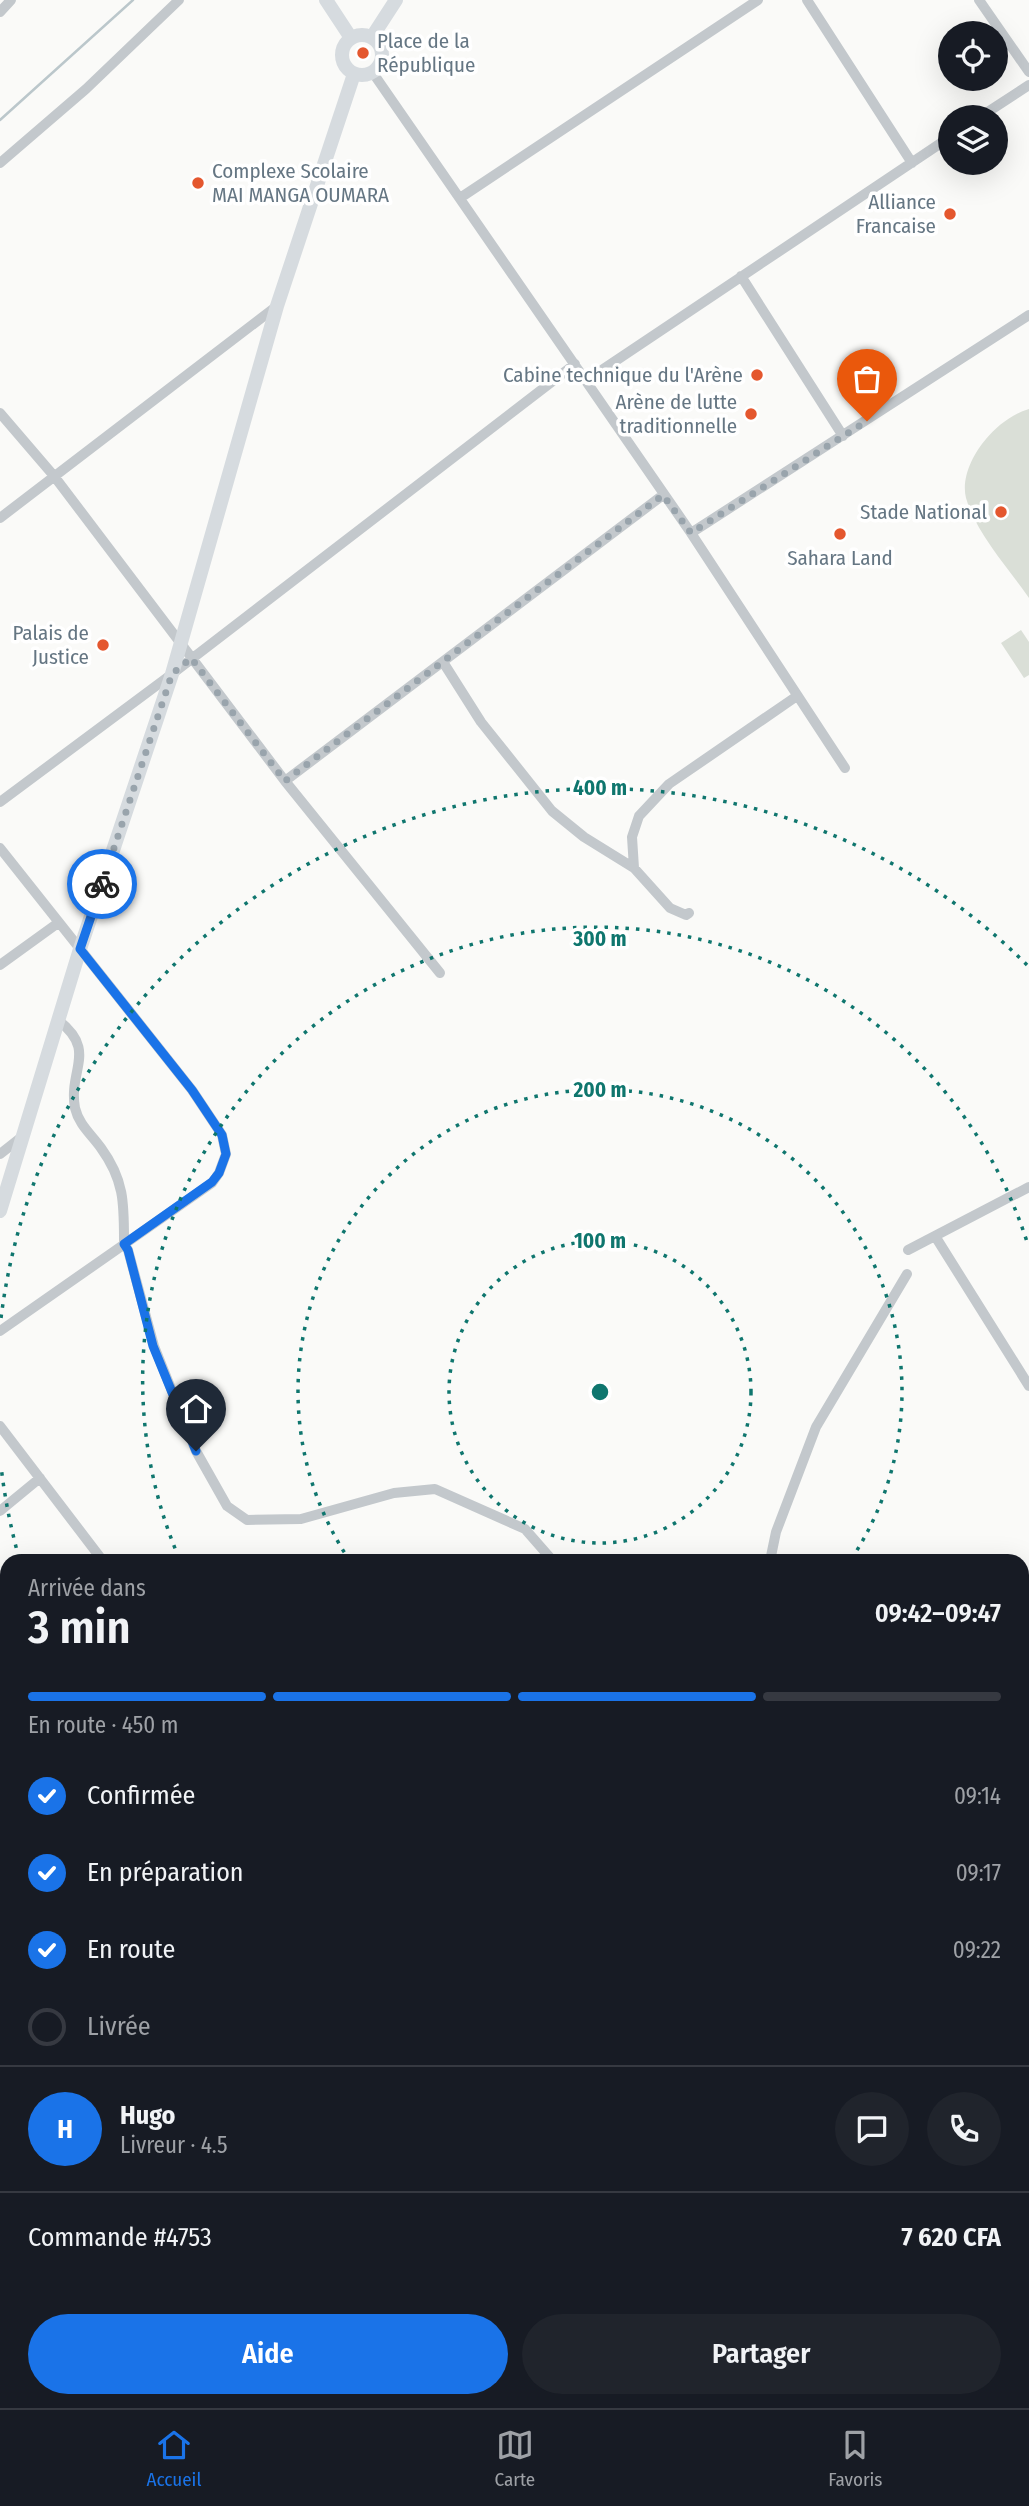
<!DOCTYPE html>
<html lang="fr">
<meta charset="utf-8">
<style>
:root{--surface:#171b24;--page:#20242c;--text:#f1f3f6;--muted:#9ea1a6;--line:#363941;--accent:#1a73e8}
body{margin:0;font-family:"Fira Sans Condensed",sans-serif;background:var(--page);color:var(--text);height:100vh;display:flex;flex-direction:column;font-size:26px;white-space:nowrap}
*{box-sizing:border-box;margin:0}
p{font-size:23px;color:var(--muted)}
.icon{flex:none;width:38px;height:38px;fill:none;stroke:currentColor;stroke-width:2;stroke-linecap:round;stroke-linejoin:round}
.map{position:relative;flex:1;overflow:hidden}
.details{position:absolute;left:0px;top:1554px;width:1029px;height:854px;display:flex;flex-direction:column;background:var(--surface);border-radius:21px 21px 0 0;box-shadow:0 7px 28px #0002}
.details>*{flex:none}
.buttons{position:absolute;left:938px;top:21px;display:grid;gap:14px}
.buttons a{display:grid;place-items:center;width:70px;height:70px;border-radius:50%;background:var(--surface);box-shadow:0 7px 28px #0002;font-size:35px}
.pin{position:absolute;display:grid;place-items:center;width:60px;height:60px;color:#fff;margin:-72px -30px;border-radius:50% 50% 50% 0;rotate:-45deg;box-shadow:0 0 7px #0007}
.pin .icon{rotate:45deg}
.courier{position:absolute;display:grid;place-items:center;width:70px;height:70px;margin:-35px;border:5px solid #1a73e8;border-radius:50%;background:#fff;color:#222;box-shadow:0 2px 9px #0007}
.summary em{font-style:normal;font-weight:600}
.summary div{display:flex;flex-direction:column-reverse}
.summary{display:flex;align-items:center;justify-content:space-between;height:119px;padding:0 28px}
h1{font-size:46px;font-weight:600;line-height:52px}
.bar{display:grid;grid-template-columns:repeat(4,1fr);gap:10px 7px;align-content:center;height:84px;padding:0 28px}
.bar i{height:9px;border-radius:5px;background:var(--line)}
.bar .on{background:var(--accent)}
.bar p{grid-column:span 4}
.line{display:flex;align-items:center;gap:18px;padding:0 28px;border-top:2px solid var(--line)}
.line div{flex:1}
.round{display:grid;place-items:center;flex:none;width:74px;height:74px;border-radius:37px;background:var(--page)}
ol{padding:0 28px;list-style:none}
li{display:flex;align-items:center;gap:21px;height:77px}
li p{margin-inline-start:auto}
li .icon{padding:7px;border-radius:50%;background:var(--accent);color:#fff;stroke-width:4}
li:last-child{color:var(--muted)}
li i{width:38px;height:38px;border:4px solid var(--line);border-radius:50%}
.cta{display:flex;gap:14px;margin-top:auto;padding:14px 28px}
.cta a{flex:1;height:80px;border-radius:42px;background:var(--accent);color:#fff;font-size:28px;font-weight:600;line-height:80px;text-align:center}
.cta a+a{background:var(--page);color:var(--text)}
.tabs{display:flex;justify-content:space-around;align-items:center;height:98px;border-top:2px solid var(--line);background:var(--surface);font-size:19px;color:var(--muted)}
.tabs a{display:grid;justify-items:center;gap:4px}
.tabs .on{color:var(--accent)}
.map>svg:first-child{display:block}
</style>
<div class="map">
<svg width="1029" height="2408" viewBox="0 0 1029 2408">
<rect width="100%" height="100%" fill="#fafaf8"/>
<path fill="#e8e9e9" d="M0 1846 7 1856V2288L0 2287Z"/>
<path fill="#dadfd7" d="M1029 409V598C1009 569 976 533 966 498 961 478 973 454 986 439 997 426 1012 414 1029 409Z
M1021 630 1029 642V675L1024 678 1001 643Z"/>
<g fill="none" stroke-linecap="round" stroke-linejoin="round">
<path stroke="#bbc7cb" stroke-width="2.5" d="M0 120 133 0"/>
<path stroke="#c3c8cc" stroke-width="10" d="M807 0 912 163
M979 0 1029 72
M0 12 11 0
M373 73 691 533 845 768
M980 117 1029 85
M0 163 86 89 179 0
M460 198 758 0
M741 276 843 436
M587 380 950 137
M0 413 54 476 285 781 440 973
M0 518 277 306
M691 533 1029 315
M443 662 481 722 552 811 584 837 634 868 670 908 686 915 689 913
M285 781 663 495
M0 802 172 674 575 364
M0 848 192 1090 222 1135 226 1154 219 1173 212 1183 0 1331
M634 868 632 837 639 816 669 784 797 696
M0 965 58 923
M58 1020C98 1051 68 1069 75 1108 79 1125 91 1134 101 1148 125 1181 124 1205 124 1244L128 1250 154 1346 196 1451 227 1506 247 1520 301 1519 394 1493 435 1489 525 1529 553 1561
M0 1154 23 1136
M935 1236 1029 1386
M908 1250 1029 1187
M0 1426 103 1561
M0 1511 40 1478
M770 1561 776 1532 816 1427 907 1274
M0 1692 7 1687
M1022 2029 1029 2024
M839 2401 850 2408
M1010 2401 1011 2408"/>
<path stroke="#d6dbdf" stroke-width="14" d="M326 0 351 38
M342 55a20 20 0 1 1 40 0a20 20 0 1 1-40 0Z
M372 37 396 0
M0 1211 80 949 172 674 277 306 354 74"/>
</g>
<g fill="none" stroke-linecap="round" stroke-linejoin="round">
<path stroke="#99a4ac" stroke-width="7" stroke-dasharray="0 12.6" d="M102 884 172 674 191 658 285 781 663 495 691 533 867 421"/>
<path stroke="#1a73e8" stroke-width="9" d="M102 884 80 949 192 1090 222 1135 226 1154 219 1173 212 1182 124 1244 128 1250 153 1346 196 1451"/>
</g>
<g fill="none" stroke="#0f766e" stroke-width="3.5" stroke-dasharray="3.5 7">
<circle cx="600" cy="1392" r="151"/>
<path d="M350 1561A302 302 0 1 1 850 1561"/>
<path d="M179 1558A453 453 0 1 1 1028 1245"/>
<path d="M19 1558A604 604 0 0 1 1 1466M1 1318A604 604 0 0 1 1027 965"/>
</g>
<g fill="#e4572e" stroke="#fff" stroke-width="2.5">
<circle cx="363" cy="53" r="7"/>
<circle cx="198" cy="183" r="7"/>
<circle cx="950" cy="214" r="7"/>
<circle cx="757" cy="375" r="7"/>
<circle cx="751" cy="414" r="7"/>
<circle cx="1001" cy="512" r="7"/>
<circle cx="840" cy="534" r="7"/>
<circle cx="103" cy="645" r="7"/>
</g>
<g text-anchor="middle" dominant-baseline="central" stroke-width="7" stroke-linejoin="round" paint-order="stroke">
<g font-size="21" fill="#657683" stroke="#fff" text-anchor="end">
<text x="377" y="41" text-anchor="start">Place de la<tspan x="377" dy="24">République</tspan></text>
<text x="212" y="171" text-anchor="start">Complexe Scolaire<tspan x="212" dy="24">MAI MANGA OUMARA</tspan></text>
<text x="936" y="202">Alliance<tspan x="936" dy="24">Francaise</tspan></text>
<text x="743" y="375">Cabine technique du l'Arène</text>
<text x="737" y="402">Arène de lutte<tspan x="737" dy="24">traditionnelle</tspan></text>
<text x="987" y="512">Stade National</text>
<text x="840" y="558" text-anchor="middle">Sahara Land</text>
<text x="89" y="633">Palais de<tspan x="89" dy="24">Justice</tspan></text>
</g>
</g>
<circle cx="600" cy="1392" r="10" fill="#0f766e" stroke="#fff" stroke-width="3.5"/>
<g font-size="21" text-anchor="middle" font-weight="bold" fill="#0f766e" stroke="#fff" stroke-width="7" stroke-linejoin="round" paint-order="stroke">
<text x="600" y="795">400 m</text>
<text x="600" y="946">300 m</text>
<text x="600" y="1097">200 m</text>
<text x="600" y="1248">100 m</text>
</g>
</svg>
<div class="buttons">
<a><svg class="icon" aria-label="locate" viewBox="0 0 24 24"><circle cx="12" cy="12" r="6"/><path d="M12 2v4M12 18v4M2 12h4M18 12h4"/></svg></a>
<a><svg class="icon" aria-label="layers" viewBox="0 0 24 24"><path d="M12 4l9 5-9 5-9-5zM3 14l9 5 9-5"/></svg></a>
</div>
<div class="pin" style="left:867px;top:421px;background:#ea580c"><svg class="icon" aria-label="bag" viewBox="0 0 24 24"><path d="M5 8h14l-1 12H6zM9 8a3 3 0 0 1 6 0"/></svg></div>
<div class="pin" style="left:196px;top:1451px;background:#1f2937"><svg class="icon" aria-label="home" viewBox="0 0 24 24"><path d="M3 11l9-7 9 7M6 9v11h12V9"/></svg></div>
<div class="courier" style="left:102px;top:884px"><svg class="icon" aria-label="bike" viewBox="0 0 24 24"><circle cx="6" cy="16" r="4"/><circle cx="18" cy="16" r="4"/><path d="M6 16l4-8h5l3 8M10 8l3 8H6M13 5h3"/></svg></div>
<section class="details">
<div class="summary"><div><h1>3 min</h1><p>Arrivée dans</p></div><em>09:42–09:47</em></div>
<div class="bar"><i class="on"></i><i class="on"></i><i class="on"></i><i></i><p>En route · 450 m</p></div>
<ol>
<li><svg class="icon" aria-label="check" viewBox="0 0 24 24"><path d="M5 12l5 5 9-10"/></svg>Confirmée<p>09:14</p></li>
<li><svg class="icon" aria-label="check" viewBox="0 0 24 24"><path d="M5 12l5 5 9-10"/></svg>En préparation<p>09:17</p></li>
<li><svg class="icon" aria-label="check" viewBox="0 0 24 24"><path d="M5 12l5 5 9-10"/></svg>En route<p>09:22</p></li>
<li><i></i>Livrée</li>
</ol>
<div class="line" style="height:126px"><b class="round" style="background:var(--accent);color:#fff">H</b><div><b>Hugo</b><p>Livreur · 4.5</p></div><a class="round"><svg class="icon" aria-label="chat" viewBox="0 0 24 24"><path d="M4 5h16v11H9l-5 4z"/></svg></a><a class="round"><svg class="icon" aria-label="phone" viewBox="0 0 24 24"><path d="M5 4h4l2 5-3 2q2 4 5 5l2-3 5 2v4C11 20 4 13 5 4z"/></svg></a></div>
<div class="line" style="height:91px"><div>Commande #4753</div><b>7 620 CFA</b></div>
<div class="cta"><a>Aide</a><a>Partager</a></div>
</section>
</div>
<nav class="tabs">
<a class="on"><svg class="icon" aria-label="home" viewBox="0 0 24 24"><path d="M3 11l9-7 9 7M6 9v11h12V9"/></svg>Accueil</a>
<a><svg class="icon" aria-label="map" viewBox="0 0 24 24"><path d="M3 6l6-2 6 2 6-2v14l-6 2-6-2-6 2zM9 4v14M15 6v14"/></svg>Carte</a>
<a><svg class="icon" aria-label="saved" viewBox="0 0 24 24"><path d="M7 4h10v16l-5-4-5 4z"/></svg>Favoris</a>
</nav>
